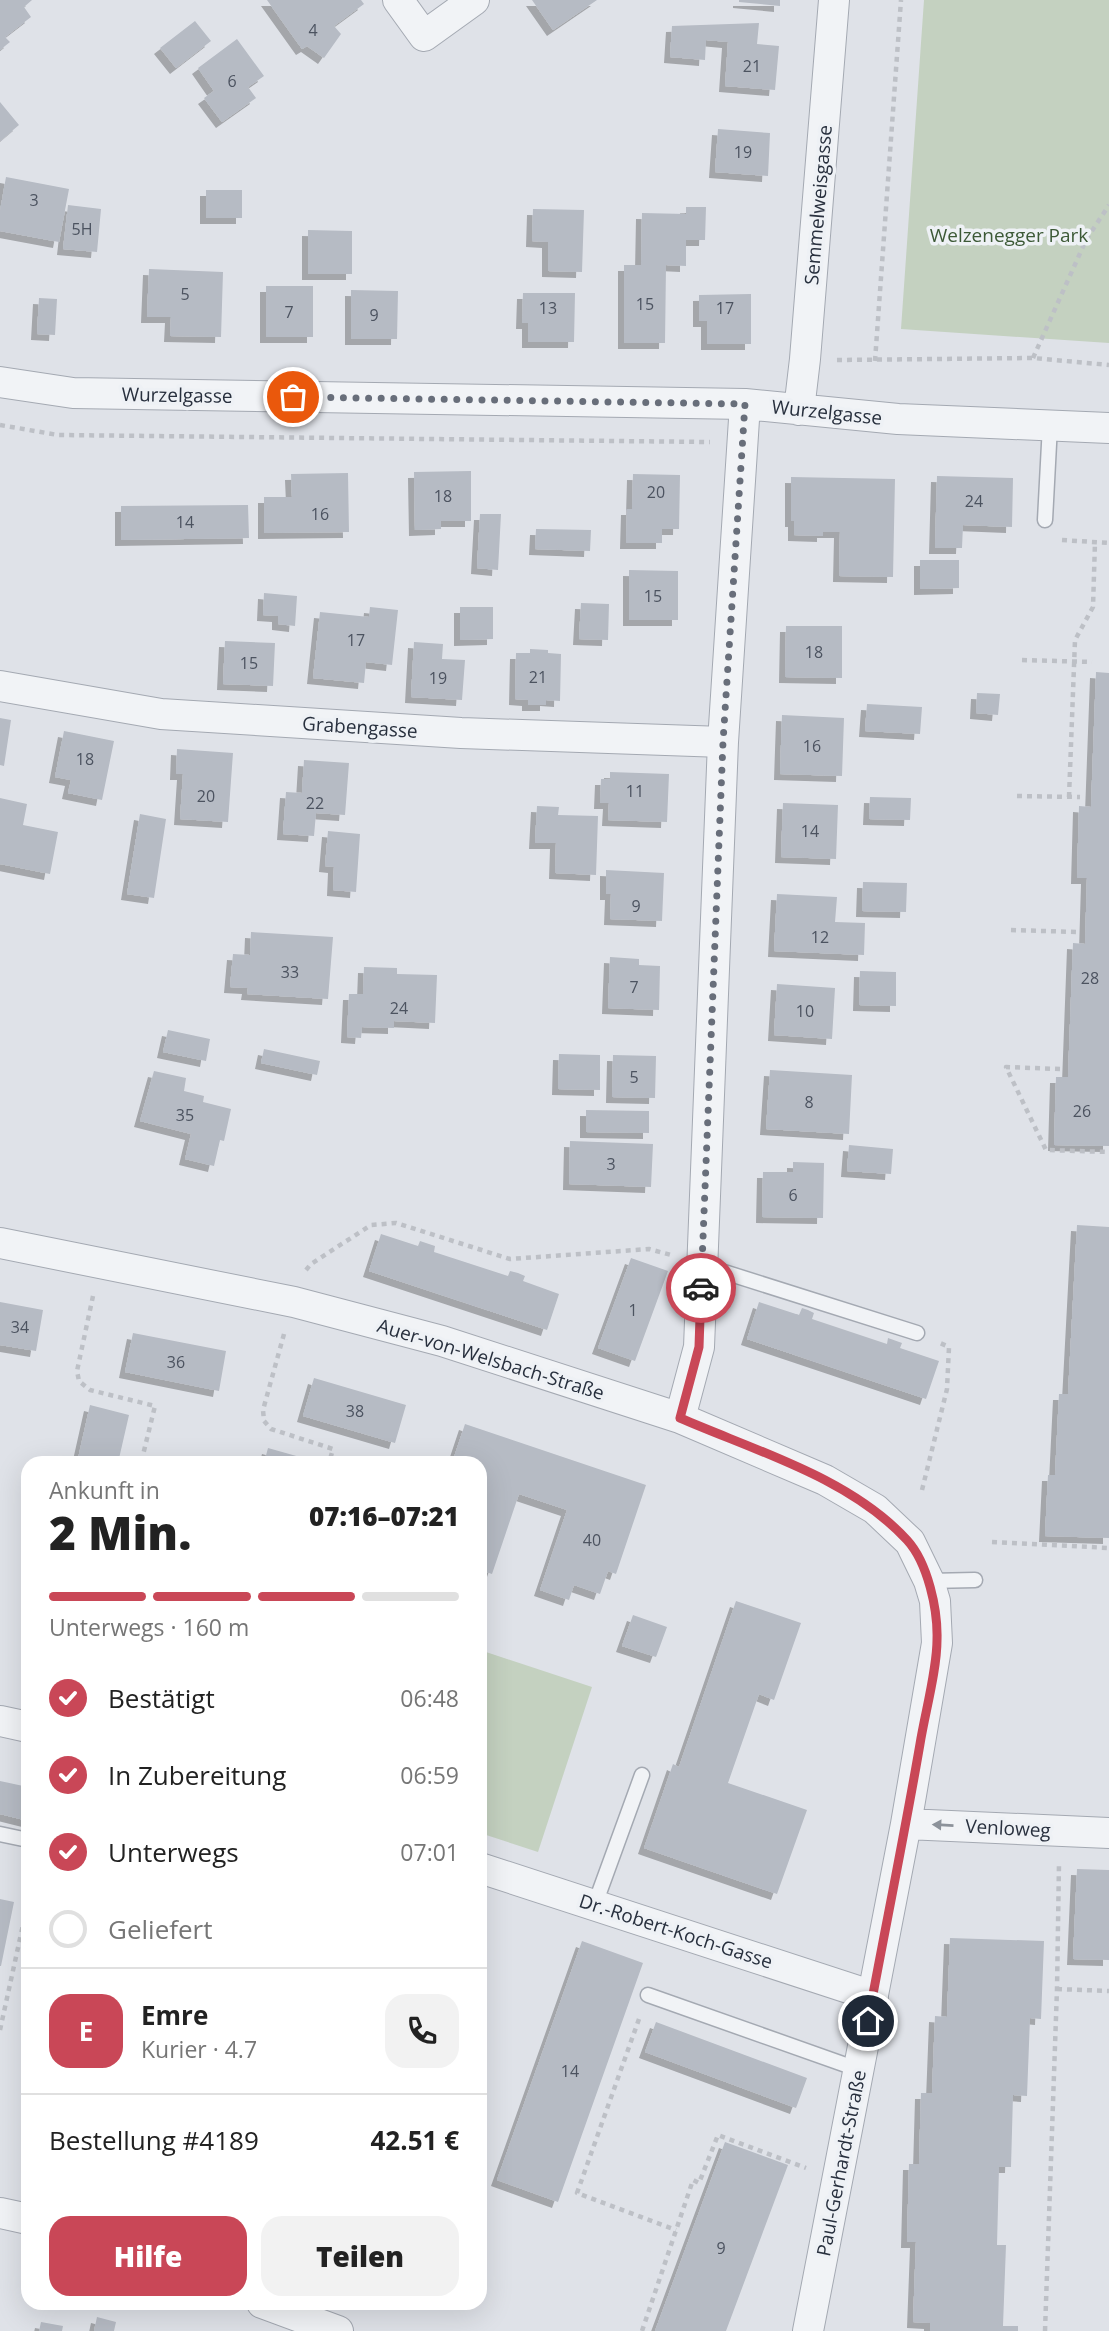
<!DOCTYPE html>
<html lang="de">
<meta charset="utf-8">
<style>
:root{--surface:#fff;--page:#f2f2f2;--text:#222;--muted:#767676;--line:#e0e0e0;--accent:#c94757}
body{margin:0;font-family:"Open Sans",sans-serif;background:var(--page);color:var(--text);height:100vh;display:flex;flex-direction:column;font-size:26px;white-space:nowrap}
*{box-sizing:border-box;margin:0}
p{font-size:23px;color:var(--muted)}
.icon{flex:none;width:38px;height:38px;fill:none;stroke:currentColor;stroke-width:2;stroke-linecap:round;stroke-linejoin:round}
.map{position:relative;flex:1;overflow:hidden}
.drawer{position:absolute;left:21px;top:1456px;width:466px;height:854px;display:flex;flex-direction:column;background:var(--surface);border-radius:21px;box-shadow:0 7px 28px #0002}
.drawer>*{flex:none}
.pin{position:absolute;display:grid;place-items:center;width:60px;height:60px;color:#fff;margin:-30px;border:4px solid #fff;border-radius:50%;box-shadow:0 2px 7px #0007}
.courier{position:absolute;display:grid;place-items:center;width:70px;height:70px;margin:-35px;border:5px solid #c94757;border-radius:50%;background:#fff;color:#222;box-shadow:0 2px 9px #0007}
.summary em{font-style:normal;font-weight:800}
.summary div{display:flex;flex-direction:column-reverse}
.summary{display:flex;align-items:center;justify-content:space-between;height:119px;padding:0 28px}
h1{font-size:46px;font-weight:800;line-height:52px}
.bar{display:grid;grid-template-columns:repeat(4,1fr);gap:10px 7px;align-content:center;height:84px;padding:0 28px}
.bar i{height:9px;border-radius:5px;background:var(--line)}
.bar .current{background:var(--accent)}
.bar p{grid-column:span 4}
.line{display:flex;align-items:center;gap:18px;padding:0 28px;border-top:2px solid var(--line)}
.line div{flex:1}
.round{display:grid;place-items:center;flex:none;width:74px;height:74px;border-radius:21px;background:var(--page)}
ol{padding:0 28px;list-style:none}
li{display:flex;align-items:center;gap:21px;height:77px}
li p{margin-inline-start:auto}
li .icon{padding:7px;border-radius:50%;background:var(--accent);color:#fff;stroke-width:4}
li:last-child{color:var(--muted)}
li i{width:38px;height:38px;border:4px solid var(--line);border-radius:50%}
.primary-button{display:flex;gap:14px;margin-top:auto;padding:14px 28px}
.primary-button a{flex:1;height:80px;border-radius:21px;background:var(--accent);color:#fff;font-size:28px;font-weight:800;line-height:80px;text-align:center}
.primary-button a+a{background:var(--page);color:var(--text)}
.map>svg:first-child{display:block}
</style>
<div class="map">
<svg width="1109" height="2331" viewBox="0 0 1109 2331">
<defs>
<filter id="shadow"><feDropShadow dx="-6" dy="6" stdDeviation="0" flood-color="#0004"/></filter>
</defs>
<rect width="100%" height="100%" fill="#dfe2e8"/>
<path fill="#c4d1c0" d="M924 0H1109V343L901 329Z
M480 1650 592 1687 538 1852 480 1833Z"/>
<path fill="#b6bbc4" filter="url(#shadow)" d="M0 0H32L24 7 31 17 5 37 10 42 0 50Z
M267 0H361L364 4 334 26 341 34 324 58 307 46 302 49Z
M532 0H597L553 30Z
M739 0H780V6L739 2Z
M195 21 211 41 176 68 160 48Z
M759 23 757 44 779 46 775 90 725 86 728 42 706 40 705 60 670 57 672 26Z
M237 39 264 76 248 87 256 98 222 122 204 98 214 91 198 68Z
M0 102 19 125 0 141Z
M718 129 770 133 768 176 715 172Z
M6 177 69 189 59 242 0 231V211Z
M206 190H242V218H206Z
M68 205 101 209 97 252 63 249Z
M686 207H706L705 240H686V266L666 265 665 343H624V265H641L642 213 686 214Z
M533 209 584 210 582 272 548 271V242L532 241Z
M308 230 352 231V274H308Z
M149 269 223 272 221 337 170 336 171 317H147Z
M266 286H313V337H266Z
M351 290 398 291 397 339H351Z
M523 293H575L574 342H528V323H522Z
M751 294V344H707V321H699V295Z
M39 298 57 299 55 335 37 334Z
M471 471V521H441V529L415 530 414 472Z
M348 473 349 532 264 533V497H292L291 474Z
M633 474 680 475 679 529H662V543H626L627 509H632Z
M937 476 1013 478 1012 527 963 525 962 548H935Z
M791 477 895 479 893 577 839 576 840 532H823V536L794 535V521H791Z
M248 505 249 538 121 540V506Z
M480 514H501L498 570 477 568Z
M536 529 591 530 590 551 535 549Z
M920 560H959V588L920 589Z
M629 570 678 571V620H629Z
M264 593 297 596 295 626 278 624V616L263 615Z
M581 603 609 604 608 640 579 639Z
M370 607 398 610 392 665 366 662 364 683 313 678 320 612 369 617Z
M460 607H493V639L460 640Z
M786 626H842V678L785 677Z
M225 641 275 643 273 686 223 684Z
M414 642 443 644 442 659 465 660 462 700 411 697Z
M530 649 548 650V653L561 654 560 701 546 700V705H528V700L515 699 516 653H530Z
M1096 672 1109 673V1146L1054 1145 1056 1077H1068L1073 943 1085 944 1087 878H1077L1079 806 1091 807Z
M977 693 1000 694 998 715 976 713Z
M867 704 922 707 920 734 865 731Z
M782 715 844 718 842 776 780 774Z
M0 718 11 720 4 766 0 765Z
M64 731 114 741 102 800 68 793 71 780 55 777Z
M177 749 233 753 228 822 180 819 183 774H176Z
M304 760 349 763 345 815 316 813 314 836 283 834 286 792 302 793Z
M610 772 669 774 667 822 608 820 609 803H600L601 779H610Z
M870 797 911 798 910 820 869 819Z
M0 798 27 804 23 825 58 832 50 874 0 864Z
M783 803 838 805 836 859 781 857Z
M537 806 559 807 558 815 598 816 596 875 555 873 556 843H535Z
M140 814 166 819 154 898 127 894Z
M328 831 360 834 356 892 333 890 334 867 325 866Z
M606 870 664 873 662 921 610 919 611 894H606Z
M863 882 907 883 906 912 862 911Z
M777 894 837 897 835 922 865 923 864 955 774 951Z
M251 932 333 937 328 999 247 994 248 988 230 987 233 954 250 955Z
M610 957 639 959V965L660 966 659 1010 608 1008Z
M364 967 397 968V974L437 975 435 1023 394 1021V1028L362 1027 361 1038 347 1037 349 994H363Z
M860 971 896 972V1006L859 1005Z
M777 984 835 988 832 1039 774 1035Z
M168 1030 210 1039 206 1061 163 1052Z
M264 1049 320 1061 317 1075 261 1063Z
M559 1054 600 1055V1090L558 1089Z
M613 1055 656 1056 655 1098 612 1097Z
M770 1070 852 1075 849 1134 766 1129Z
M154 1071 186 1078 184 1091 204 1096 203 1102 231 1109 224 1141 220 1140 214 1166 185 1159 191 1134 140 1121Z
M586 1110 649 1111V1133L586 1132Z
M570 1141 653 1144 651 1187 569 1184Z
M849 1145 893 1149 891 1174 847 1171Z
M793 1162 824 1163 823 1218 762 1217 763 1172H793Z
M1077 1225 1109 1227V1538L1045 1536 1048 1475H1055L1059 1394H1068Z
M381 1234 418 1246 420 1241 435 1246 434 1252 508 1276 510 1271 518 1273 525 1276 523 1281 559 1294 547 1330 369 1271Z
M631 1258 668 1271 635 1361 598 1348Z
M0 1302 43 1310 36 1351 0 1345Z
M759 1302 799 1315 802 1308 808 1310 814 1313 812 1319 887 1344 888 1338 902 1343 900 1348 939 1361 926 1399 747 1339Z
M133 1333 226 1351 219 1391 125 1372Z
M314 1378 406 1405 395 1443 303 1416Z
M90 1405 129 1415 118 1463H77Z
M465 1424 646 1485 616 1574 608 1571 600 1594 574 1585 569 1600 540 1590 567 1510 519 1494 492 1574 480 1570V1463H452Z
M268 1448 307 1459 306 1463H264Z
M736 1601 801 1623 774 1700 759 1694 728 1783 807 1810 777 1894 644 1848 673 1764 679 1767Z
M633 1615 667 1627 656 1657 622 1646Z
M0 1781 28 1787V1821L0 1814Z
M1077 1869 1109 1870V1960L1073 1959Z
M0 1899 14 1902 1 1966H0Z
M950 1938 1044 1941 1041 2019 1030 2018 1027 2096 1013 2095 1011 2167H999L997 2245H1006L1003 2326H1018V2331H930V2323L913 2322 916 2242H907L909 2164H919L921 2093H932L935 2016 947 2017Z
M582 1941 643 1963 558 2202 497 2180Z
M656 2022 807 2078 796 2108 645 2052Z
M725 2142 788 2165 726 2331H655Z
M97 2317 116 2322 114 2331H94Z
M41 2322 63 2326 62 2331H39Z"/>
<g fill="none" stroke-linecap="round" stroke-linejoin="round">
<defs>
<path id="lane" d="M1045 520 1050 425
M702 1265 917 1333
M929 1581 975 1580
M0 1834 28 1840
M595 1904 642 1775
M648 1995 860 2070"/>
<path id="street" d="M398 0 424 36 474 0
M0 382 73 393 745 404 898 419 1109 428
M799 410 805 359 834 0
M0 686 161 714 461 733 723 742
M0 1243 294 1302 442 1341 680 1418 825 1480 875 1509 910 1542 929 1581 935 1601 937 1643 906 1824 808 2331
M680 1418 699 1347 723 742 745 404
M0 1721 28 1727
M906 1824 1109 1833
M480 1868 873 1996
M0 2213 28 2219
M262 2303 338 2331"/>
</defs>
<use href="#lane" stroke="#a4a9b2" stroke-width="17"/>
<use href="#street" stroke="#a4a9b2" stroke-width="32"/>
<path stroke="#bdc0c6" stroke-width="4.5" stroke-dasharray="5 5" stroke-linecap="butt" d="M1033 358 1086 240 1109 205
M837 360 1033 358 1109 365
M875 361 901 0
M0 425 58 435 710 442
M1062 540 1109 543
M1022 660 1092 662
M1017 796 1080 797
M1069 797 1075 640 1093 607 1095 542
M1011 930 1077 932
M1060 1069 1006 1067 1046 1150 1109 1152
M306 1270 311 1264 371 1225 396 1223 510 1259 649 1249 671 1255
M93 1296 77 1371 79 1381 90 1390 155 1406 141 1463
M284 1334 263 1410 264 1421 271 1429 333 1449 329 1463
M922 1490 947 1389 949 1347 940 1343
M992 1542 1109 1548
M1057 1989 1109 1991
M639 2019 577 2193 676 2230
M0 2030 28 1902
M642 2331 693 2180 699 2183 718 2135 806 2168
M1045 2331 1057 1989 1059 1863"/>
<use href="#lane" stroke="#f1f3f6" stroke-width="14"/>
<use href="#street" stroke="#f1f3f6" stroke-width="30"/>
</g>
<defs><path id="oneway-solid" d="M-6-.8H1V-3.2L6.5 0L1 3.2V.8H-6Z" transform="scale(1.75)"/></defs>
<use fill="#8c929a" href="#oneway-solid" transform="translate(943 1825) rotate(-177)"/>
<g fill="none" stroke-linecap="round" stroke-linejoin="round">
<path stroke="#686e7a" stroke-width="7" stroke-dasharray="0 12.6" d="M293 397 745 404 723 742 701 1288"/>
<path stroke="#c94757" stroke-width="9" d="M701 1288 699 1347 680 1418C756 1451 850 1478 907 1540 928 1563 938 1610 937 1640 937 1670 925 1713 920 1744 904 1837 885 1929 868 2021"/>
</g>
<g text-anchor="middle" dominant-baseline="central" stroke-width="7" stroke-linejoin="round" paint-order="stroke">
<g font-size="16" fill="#4c5360">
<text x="313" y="30">4</text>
<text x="752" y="66">21</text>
<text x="232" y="81">6</text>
<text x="743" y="152">19</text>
<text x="34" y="200">3</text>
<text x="82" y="229">5H</text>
<text x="185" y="294">5</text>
<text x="645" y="304">15</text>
<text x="548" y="308">13</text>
<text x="725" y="308">17</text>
<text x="289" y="312">7</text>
<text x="374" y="315">9</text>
<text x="656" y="492">20</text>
<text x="443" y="496">18</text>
<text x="974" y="501">24</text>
<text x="320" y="514">16</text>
<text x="185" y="522">14</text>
<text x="653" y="596">15</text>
<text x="356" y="640">17</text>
<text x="814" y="652">18</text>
<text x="249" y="663">15</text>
<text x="538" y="677">21</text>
<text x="438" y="678">19</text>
<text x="812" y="746">16</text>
<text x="85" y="759">18</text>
<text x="635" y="791">11</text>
<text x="206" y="796">20</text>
<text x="315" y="803">22</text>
<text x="810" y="831">14</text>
<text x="636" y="906">9</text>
<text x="820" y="937">12</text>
<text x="290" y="972">33</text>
<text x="1090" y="978">28</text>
<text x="634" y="987">7</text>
<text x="399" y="1008">24</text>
<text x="805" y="1011">10</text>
<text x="634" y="1077">5</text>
<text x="809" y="1102">8</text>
<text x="1082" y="1111">26</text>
<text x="185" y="1115">35</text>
<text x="611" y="1164">3</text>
<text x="793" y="1195">6</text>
<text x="633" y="1310">1</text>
<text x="20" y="1327">34</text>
<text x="176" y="1362">36</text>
<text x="355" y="1411">38</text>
<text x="592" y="1540">40</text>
<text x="570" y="2071">14</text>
<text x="721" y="2248">9</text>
</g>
<g font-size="19" fill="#28303e" stroke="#eef1f5">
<text transform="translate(818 205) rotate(-85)">Semmelweisgasse</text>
<text transform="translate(177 395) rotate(1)">Wurzelgasse</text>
<text transform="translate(827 412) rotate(6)">Wurzelgasse</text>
<text transform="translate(360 727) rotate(4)">Grabengasse</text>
<text transform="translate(491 1359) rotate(17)">Auer-von-Welsbach-Straße</text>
<text transform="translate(1008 1828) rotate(3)">Venloweg</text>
<text transform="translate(676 1931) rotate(18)">Dr.-Robert-Koch-Gasse</text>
<text transform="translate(841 2163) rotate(-79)">Paul-Gerhardt-Straße</text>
</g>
<g font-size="19" fill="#3c5936" stroke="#eef1f5">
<text x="1009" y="235">Welzenegger Park</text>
</g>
</g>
</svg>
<div class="pin" style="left:293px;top:397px;background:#ea580c"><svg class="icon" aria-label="bag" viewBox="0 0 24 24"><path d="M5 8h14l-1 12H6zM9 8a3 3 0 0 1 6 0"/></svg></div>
<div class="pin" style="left:868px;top:2021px;background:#1f2937"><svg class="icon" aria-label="home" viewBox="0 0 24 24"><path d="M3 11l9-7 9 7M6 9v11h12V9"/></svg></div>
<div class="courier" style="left:701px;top:1288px"><svg class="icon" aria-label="car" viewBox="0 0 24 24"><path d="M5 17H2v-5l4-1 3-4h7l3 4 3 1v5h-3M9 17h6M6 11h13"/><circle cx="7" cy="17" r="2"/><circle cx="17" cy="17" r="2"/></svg></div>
<section class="drawer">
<div class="summary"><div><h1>2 Min.</h1><p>Ankunft in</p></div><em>07:16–07:21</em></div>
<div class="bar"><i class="current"></i><i class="current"></i><i class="current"></i><i></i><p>Unterwegs · 160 m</p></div>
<ol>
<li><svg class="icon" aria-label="check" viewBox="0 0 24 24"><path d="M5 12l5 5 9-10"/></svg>Bestätigt<p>06:48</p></li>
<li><svg class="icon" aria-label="check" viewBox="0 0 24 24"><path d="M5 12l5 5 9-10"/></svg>In Zubereitung<p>06:59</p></li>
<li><svg class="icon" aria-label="check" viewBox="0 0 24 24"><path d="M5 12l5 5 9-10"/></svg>Unterwegs<p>07:01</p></li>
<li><i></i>Geliefert</li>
</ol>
<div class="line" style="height:126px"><b class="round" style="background:var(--accent);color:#fff">E</b><div><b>Emre</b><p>Kurier · 4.7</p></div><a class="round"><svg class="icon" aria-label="phone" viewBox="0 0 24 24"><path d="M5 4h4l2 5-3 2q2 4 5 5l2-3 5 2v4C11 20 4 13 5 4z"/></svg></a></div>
<div class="line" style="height:91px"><div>Bestellung #4189</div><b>42.51 €</b></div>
<div class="primary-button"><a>Hilfe</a><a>Teilen</a></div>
</section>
</div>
